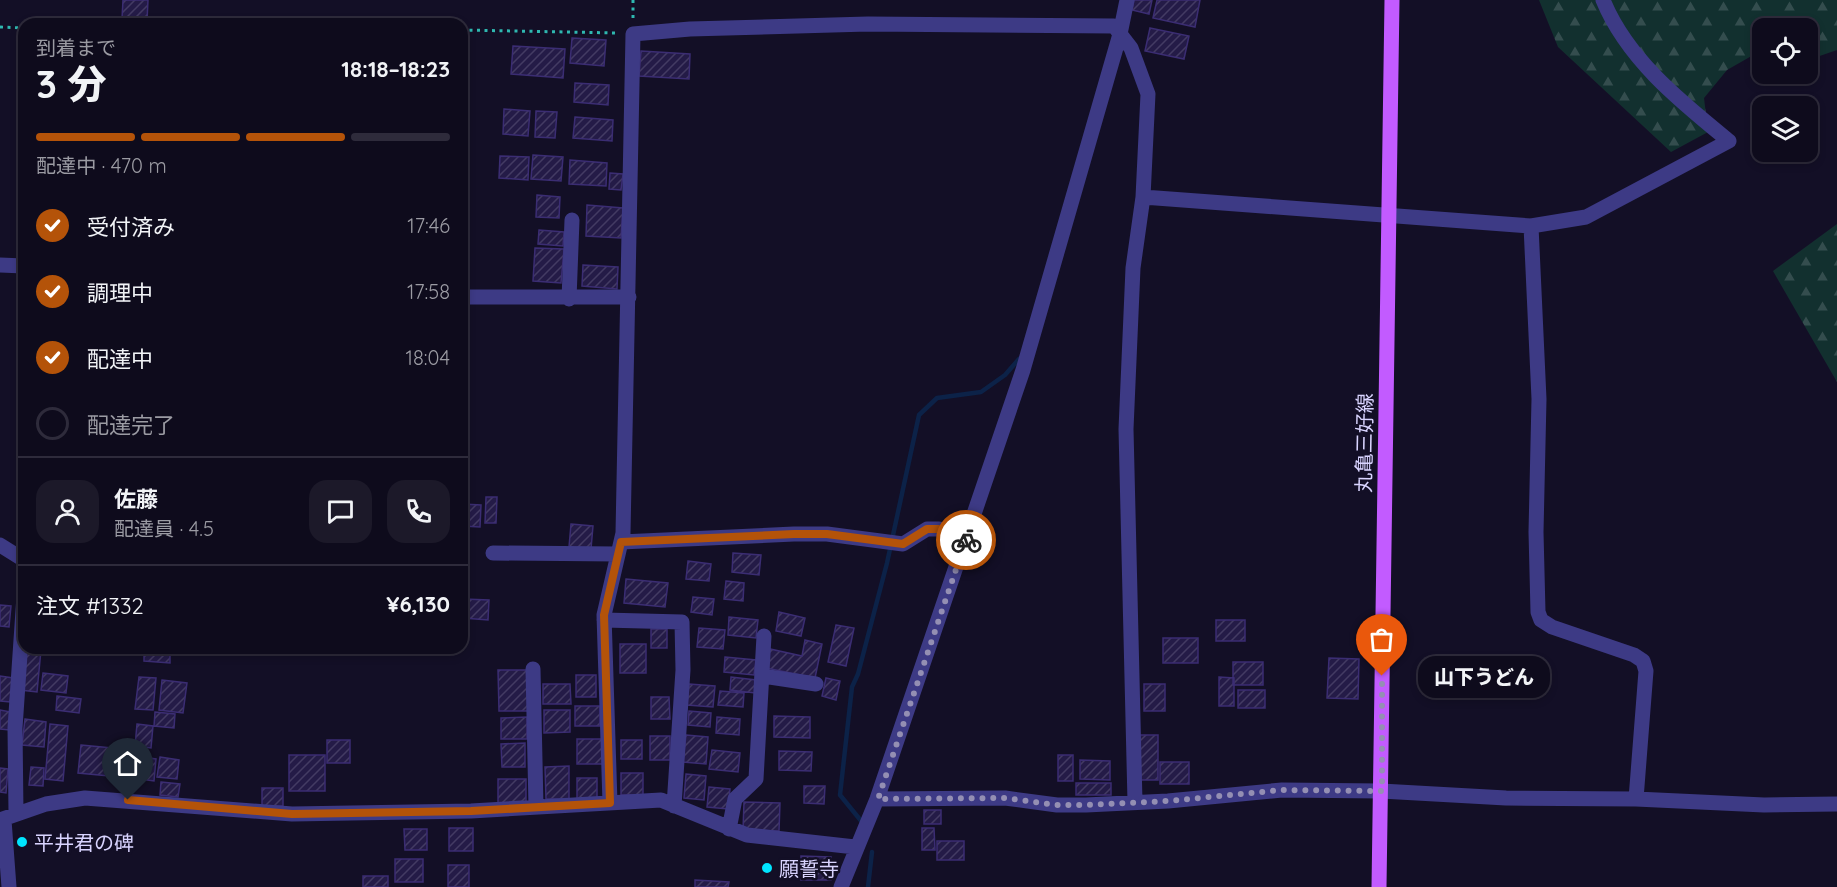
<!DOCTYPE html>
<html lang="ja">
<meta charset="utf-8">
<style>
:root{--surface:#0e0b1c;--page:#1c1929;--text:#f1f3f6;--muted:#9b9ba3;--line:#2e2b3b;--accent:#b45309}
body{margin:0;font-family:Quicksand,"Noto Sans JP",sans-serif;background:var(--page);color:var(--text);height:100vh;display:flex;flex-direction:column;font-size:22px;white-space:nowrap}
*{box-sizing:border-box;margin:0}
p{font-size:20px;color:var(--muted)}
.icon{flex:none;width:33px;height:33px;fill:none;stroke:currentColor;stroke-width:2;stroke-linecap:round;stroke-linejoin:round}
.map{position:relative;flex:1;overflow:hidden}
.panel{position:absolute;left:18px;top:18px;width:450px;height:636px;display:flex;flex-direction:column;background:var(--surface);border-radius:18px;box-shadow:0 3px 9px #0003,0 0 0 2px var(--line)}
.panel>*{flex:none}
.tools{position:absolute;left:1752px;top:18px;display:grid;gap:12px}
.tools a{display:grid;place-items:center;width:66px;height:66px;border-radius:12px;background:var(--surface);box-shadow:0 3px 9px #0003,0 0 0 2px var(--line);font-size:30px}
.pin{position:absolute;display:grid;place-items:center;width:51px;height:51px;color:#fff;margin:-62px -26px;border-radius:50% 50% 50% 0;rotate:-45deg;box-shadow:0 0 6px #0007}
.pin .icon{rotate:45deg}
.courier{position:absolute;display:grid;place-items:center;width:60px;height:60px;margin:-30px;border:4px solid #b45309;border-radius:50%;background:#fff;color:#222;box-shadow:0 2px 8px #0007}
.bubble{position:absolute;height:42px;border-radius:18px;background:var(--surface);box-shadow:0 3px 9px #0003,0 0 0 2px var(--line);font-size:20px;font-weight:800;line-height:42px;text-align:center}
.overview em{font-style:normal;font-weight:800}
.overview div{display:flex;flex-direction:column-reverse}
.overview{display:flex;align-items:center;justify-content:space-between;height:102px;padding:0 18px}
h1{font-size:39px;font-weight:800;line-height:45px}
.bar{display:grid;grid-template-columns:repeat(4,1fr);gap:9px 6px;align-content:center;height:72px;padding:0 18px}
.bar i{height:8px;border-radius:4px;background:var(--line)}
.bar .selected{background:var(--accent)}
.bar p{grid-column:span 4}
.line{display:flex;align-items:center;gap:15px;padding:0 18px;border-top:2px solid var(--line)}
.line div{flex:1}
.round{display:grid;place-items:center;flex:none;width:63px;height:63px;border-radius:18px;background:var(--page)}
ol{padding:0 18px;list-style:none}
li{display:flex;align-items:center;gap:18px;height:66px}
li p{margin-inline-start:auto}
li .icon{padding:6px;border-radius:50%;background:var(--accent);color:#fff;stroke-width:4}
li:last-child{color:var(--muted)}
li i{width:33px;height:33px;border:3px solid var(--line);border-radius:50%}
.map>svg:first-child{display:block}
</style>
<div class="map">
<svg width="1837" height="887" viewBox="0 0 1837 887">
<defs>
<pattern id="forest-firs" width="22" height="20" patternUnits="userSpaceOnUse" patternTransform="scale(1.5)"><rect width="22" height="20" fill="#12302f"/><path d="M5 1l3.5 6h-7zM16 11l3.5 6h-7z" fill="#344d4e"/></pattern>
<pattern id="building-hatch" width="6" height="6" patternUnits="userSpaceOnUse" patternTransform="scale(1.5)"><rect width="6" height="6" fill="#241b47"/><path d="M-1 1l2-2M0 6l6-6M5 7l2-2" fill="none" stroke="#433b63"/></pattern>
</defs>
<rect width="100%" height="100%" fill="#130f26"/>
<path fill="url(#forest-firs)" d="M1539 0H1837V50L1808 60V28H1762V50L1727 70 1704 98 1708 132 1671 152 1558 47Z
M1837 224V382L1773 271Z"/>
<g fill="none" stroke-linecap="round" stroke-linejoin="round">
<path stroke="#0c2248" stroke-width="4.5" d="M862 822 840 795 852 687 858 674 887 563 919 415 937 398 981 392 1005 375 1019 359
M868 887 872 852"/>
</g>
<path fill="url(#building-hatch)" stroke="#3b2d73" stroke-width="1.5" d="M123 0H148L147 21 122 19Z
M1134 0H1152L1149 14 1132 10Z
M1157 0H1200L1195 27 1153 18Z
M1150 28 1189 36 1184 59 1145 51Z
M572 38 606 40 604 66 570 63Z
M513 46 565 49 563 78 511 74Z
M641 51 690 54 689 79 639 76Z
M575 83 609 85 608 105 574 102Z
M504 109 530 111 528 136 503 134Z
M536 111 557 112 555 138 535 137Z
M575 117 613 120 612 141 573 138Z
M533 155 563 157 561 181 531 179Z
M500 156 529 157 528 180 499 178Z
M570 160 607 163 606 186 569 184Z
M610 173 623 174 621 190 609 189Z
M537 195 560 197 559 218 536 217Z
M587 205 623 208 621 238 586 236Z
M539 230 564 232 563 246 538 244Z
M535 248 564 249 561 283 533 281Z
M583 265 618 267 617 289 582 286Z
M486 497H497L496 523H485Z
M462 504 481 505 480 527 462 526Z
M571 524 593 526 591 549 569 547Z
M733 553 761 555 759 575 732 572Z
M688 561 711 564 709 581 686 579Z
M626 579 668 583 665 607 624 603Z
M726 581 744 583 743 601 724 599Z
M693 597 714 599 712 615 691 612Z
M464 599 489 600 488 620 463 618Z
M0 605 11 606 9 627 0 626Z
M779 612 805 618 801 636 776 631Z
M729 617 758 620 756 638 728 635Z
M1216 620H1245V641H1216Z
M836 625 854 628 846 666 828 662Z
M699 628 725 630 723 649 697 647Z
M651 629H667V648H651Z
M1163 638H1198V663H1163Z
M805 640 822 644 815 678 766 668 770 649 802 656Z
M620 644H646V673H620Z
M24 648 41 650 37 692 20 690Z
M144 652 170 653V663L144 661Z
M725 657 756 660 754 675 724 672Z
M1329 658 1359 659 1358 699 1327 698Z
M1233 662H1263V685H1233Z
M498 670H527L528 711H499Z
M43 673 68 676 66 693 41 690Z
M576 675H596V697H576Z
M0 676 13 678 10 702 0 701Z
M139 677 156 678 153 710 135 709Z
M731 677 756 680 755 693 730 690Z
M1219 677 1234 678V706H1219Z
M826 678 840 681 836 700 822 696Z
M162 680 187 683 183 713 159 710Z
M543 684H570L571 704H543Z
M689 684 715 686 713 707 687 705Z
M1144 684H1165V711H1144Z
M1238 690H1265V708H1238Z
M720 691 744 693 743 707 718 705Z
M57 696 81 699 79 713 56 710Z
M651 697H669L670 719H651Z
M575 706H600V726H575Z
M0 710 11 712 9 730 0 729Z
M544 710H570V732L544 733Z
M689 711 711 713 710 727 688 725Z
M155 712 175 714 174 728 154 726Z
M774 716 810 717V738L774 737Z
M527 717V739H501V718Z
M717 717 740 719 739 735 716 733Z
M25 719 46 722 44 747 22 745Z
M50 724 68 726 63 781 45 779Z
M137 724 153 726 151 748 135 746Z
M686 735 708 737 706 764 683 762Z
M1139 735H1158V780H1139Z
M650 736H670V760H650Z
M577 739H603V764H577Z
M327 740H350V763H327Z
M621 740H642V759H621Z
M525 743V767H502L501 744Z
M81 745 112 748 109 776 78 773Z
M712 750 740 753 738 772 709 769Z
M779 751 812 752 811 771 779 770Z
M289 755H325V791H289Z
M1058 755H1073V781H1058Z
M142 757 156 759 154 781 140 779Z
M160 757 179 760 177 779 157 777Z
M1080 760 1110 761V780L1080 779Z
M1160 762H1189V784H1160Z
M569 766V799H546L545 767Z
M31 767 44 768 43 786 29 785Z
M0 768 8 769 6 793 0 792Z
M621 773H643V795H621Z
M686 774 706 776 704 800 684 798Z
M577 778H597V800H577Z
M498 779H526V803H498Z
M161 782 180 784 178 797 160 795Z
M1076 783H1111V795H1076Z
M804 786H825L824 804 804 803Z
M709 787 730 789 728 809 707 807Z
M262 788H283V806H262Z
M744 802 780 803 779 831 743 830Z
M924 810H941V824H924Z
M449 828H473V851H449Z
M922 828H934L935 850H922Z
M404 829H427V850H405Z
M937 841H964V860H937Z
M801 856 831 857V880H801Z
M395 859H423V882H395Z
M448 865H469V887H448Z
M363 876H388V887H363Z
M695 880 729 882 728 887H695Z"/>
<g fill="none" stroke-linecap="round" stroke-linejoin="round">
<path stroke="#2fb8b0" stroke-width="3" stroke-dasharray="3 4.5" stroke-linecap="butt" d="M633 0V19
M0 27 24 28
M462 30 618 33"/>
<path stroke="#3d3a85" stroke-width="15" d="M1143 197 1531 226 1586 217 1729 141C1681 102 1627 59 1603 0
M1531 226 1539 399 1536 532 1538 612 1541 620 1552 627 1634 655 1643 661 1646 671 1636 799
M0 265 24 266
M462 297H629
M569 299 572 220
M621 542 794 534H827L903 544 927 529H939L966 537
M0 545 24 560
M493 553 617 554
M604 620 682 622 683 670 674 806
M533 669 536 807
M762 676 816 684
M877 799 1005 798 1057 805H1086L1168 801 1282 790 1381 791 1506 798 1636 799 1764 805 1837 804
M610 803 604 615 623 533 633 34 690 29 868 24 1114 26 1131 48 1148 94 1143 197 1133 268 1126 429 1135 802
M16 813 15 728 24 596
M0 820 46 804 85 798 292 814 471 811 661 800 747 835 855 847
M4 820 9 887
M729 829 735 799 756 779 764 636
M841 887 877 799 1023 370 1120 34 1127 0"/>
<path stroke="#c25bff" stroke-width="15" d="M1379 887 1392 0"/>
</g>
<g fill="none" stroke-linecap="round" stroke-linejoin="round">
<path stroke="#948fb3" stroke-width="6" stroke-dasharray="0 10.8" d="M966 540 878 799 1005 798 1057 805H1086L1168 801 1282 790 1382 791V676"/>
<path stroke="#b45309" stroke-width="8" d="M128 800 292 814 471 811 610 803 604 615 621 542 794 534H827L903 544 927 529H939L966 537V540"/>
</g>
<g fill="#00e5ff" stroke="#130f26" stroke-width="2">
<circle cx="22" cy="842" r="6"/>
<circle cx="767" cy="868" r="6"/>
</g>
<g text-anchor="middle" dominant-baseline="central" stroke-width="5" stroke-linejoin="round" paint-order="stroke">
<g font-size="20" fill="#d9d4ff" stroke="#130f26">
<text transform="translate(1364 443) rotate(-89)">丸亀三好線</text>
</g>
<g font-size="20" fill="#d9d4ff" stroke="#130f26" text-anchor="start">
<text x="34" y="842">平井君の碑</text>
<text x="779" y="868">願誓寺</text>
</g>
</g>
</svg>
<div class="tools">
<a><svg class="icon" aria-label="locate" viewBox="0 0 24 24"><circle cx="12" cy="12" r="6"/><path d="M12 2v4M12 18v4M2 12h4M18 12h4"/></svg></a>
<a><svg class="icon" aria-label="layers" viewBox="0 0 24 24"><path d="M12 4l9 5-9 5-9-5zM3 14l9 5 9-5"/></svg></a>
</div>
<div class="pin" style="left:1382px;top:676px;background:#ea580c"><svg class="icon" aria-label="bag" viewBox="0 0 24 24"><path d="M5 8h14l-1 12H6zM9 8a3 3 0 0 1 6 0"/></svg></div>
<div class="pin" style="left:128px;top:800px;background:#1f2937"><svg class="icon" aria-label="home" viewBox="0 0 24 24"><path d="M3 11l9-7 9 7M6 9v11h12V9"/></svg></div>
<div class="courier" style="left:966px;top:540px"><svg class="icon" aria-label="bike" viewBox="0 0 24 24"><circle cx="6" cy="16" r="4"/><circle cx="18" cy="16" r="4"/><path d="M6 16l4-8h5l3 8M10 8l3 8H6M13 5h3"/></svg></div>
<div class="bubble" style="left:1418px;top:656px;width:132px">山下うどん</div>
<section class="panel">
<div class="overview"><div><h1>3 分</h1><p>到着まで</p></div><em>18:18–18:23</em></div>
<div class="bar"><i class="selected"></i><i class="selected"></i><i class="selected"></i><i></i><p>配達中 · 470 m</p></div>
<ol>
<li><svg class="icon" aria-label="check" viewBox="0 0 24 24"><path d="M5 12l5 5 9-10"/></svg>受付済み<p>17:46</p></li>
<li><svg class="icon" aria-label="check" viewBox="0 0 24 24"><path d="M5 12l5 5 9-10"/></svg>調理中<p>17:58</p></li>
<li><svg class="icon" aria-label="check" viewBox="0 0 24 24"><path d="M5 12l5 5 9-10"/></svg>配達中<p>18:04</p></li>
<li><i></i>配達完了</li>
</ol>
<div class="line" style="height:108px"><a class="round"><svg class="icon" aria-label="person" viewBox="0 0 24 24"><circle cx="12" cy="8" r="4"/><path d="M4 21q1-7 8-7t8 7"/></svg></a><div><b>佐藤</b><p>配達員 · 4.5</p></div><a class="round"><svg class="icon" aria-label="chat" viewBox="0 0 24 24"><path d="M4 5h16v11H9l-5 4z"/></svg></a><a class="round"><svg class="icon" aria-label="phone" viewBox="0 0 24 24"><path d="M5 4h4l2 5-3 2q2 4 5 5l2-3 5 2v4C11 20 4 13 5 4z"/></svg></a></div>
<div class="line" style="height:78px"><div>注文 #1332</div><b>¥6,130</b></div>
</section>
</div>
